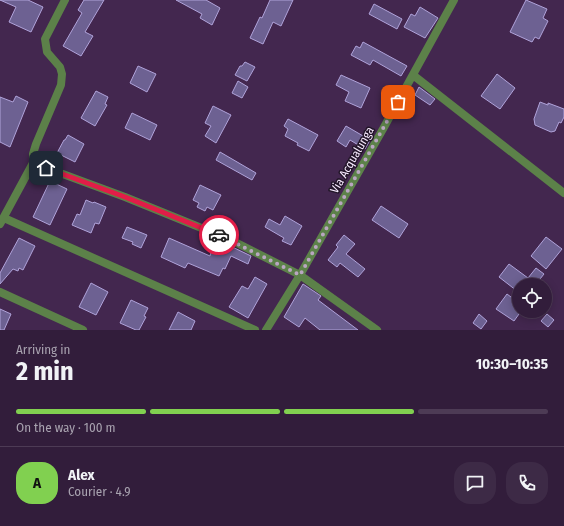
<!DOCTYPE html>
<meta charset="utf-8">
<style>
:root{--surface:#321d3b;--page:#3d2a46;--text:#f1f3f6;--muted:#a8a2af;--line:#4d3b55;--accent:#81d050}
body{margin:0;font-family:"Fira Sans Condensed",sans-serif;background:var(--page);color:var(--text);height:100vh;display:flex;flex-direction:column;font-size:15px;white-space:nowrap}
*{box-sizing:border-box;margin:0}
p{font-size:13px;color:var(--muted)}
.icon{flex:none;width:22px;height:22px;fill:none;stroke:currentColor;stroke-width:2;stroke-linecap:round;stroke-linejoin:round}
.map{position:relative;height:330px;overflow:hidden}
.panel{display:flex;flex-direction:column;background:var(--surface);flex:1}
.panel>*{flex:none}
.controls{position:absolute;left:512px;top:278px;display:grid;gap:8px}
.controls a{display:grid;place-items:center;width:40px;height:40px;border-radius:50%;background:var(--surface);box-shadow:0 2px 10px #0003,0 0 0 1px var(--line);font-size:20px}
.pin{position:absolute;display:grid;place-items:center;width:34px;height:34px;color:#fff;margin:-17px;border-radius:8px;box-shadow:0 2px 6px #0006}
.courier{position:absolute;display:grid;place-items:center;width:40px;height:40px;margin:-20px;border:3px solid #e11d48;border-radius:50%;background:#fff;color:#222;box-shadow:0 1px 5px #0007}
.summary em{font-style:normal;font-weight:700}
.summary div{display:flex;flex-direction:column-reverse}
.summary{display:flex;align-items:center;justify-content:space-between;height:68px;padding:0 16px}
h1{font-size:26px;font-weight:700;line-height:30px}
.bar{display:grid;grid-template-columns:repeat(4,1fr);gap:6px 4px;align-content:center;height:48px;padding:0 16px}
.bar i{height:5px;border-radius:3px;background:var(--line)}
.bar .current{background:var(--accent)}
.bar p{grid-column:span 4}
.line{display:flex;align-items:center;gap:10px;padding:0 16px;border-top:1px solid var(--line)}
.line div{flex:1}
.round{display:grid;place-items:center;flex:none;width:42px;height:42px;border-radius:16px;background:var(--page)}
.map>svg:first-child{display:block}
</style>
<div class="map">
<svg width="564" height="330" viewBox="0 0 564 330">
<rect width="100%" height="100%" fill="#43274f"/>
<path fill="#6d6192" stroke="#b0a3da" d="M0 0H28L43 7 31 32 9 22 16 7Z
M84 0H104L85 32 93 36 81 56 63 46 82 13 78 10Z
M176 0H206L220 8 212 25 200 18 202 14Z
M270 0H293L281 26 273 22 263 44 250 38 260 17 262 18Z
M526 0 547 9 543 18 548 21 539 39 535 37 532 42 510 32Z
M374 4 402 19 397 29 369 14Z
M420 7 438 18 425 38 404 27 411 14 415 16Z
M363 42 407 66 401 76 373 60 370 65 351 55 356 46 360 48Z
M245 62 255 67 247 81 235 75 240 66H242Z
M138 66 156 74 147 92 130 83Z
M497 74 515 88 500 109 481 96Z
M341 75 370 88 361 108 345 101 349 92 336 85Z
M238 81 248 87 242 98 232 93Z
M419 87 435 99 430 105 415 95Z
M96 91 108 97 105 104 107 105 95 126 81 118Z
M16 96 28 102 10 147 0 142V97L13 102Z
M540 102 548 105V103L564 109V117L561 123 559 122 555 131 551 132 535 125 534 119Z
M213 106 231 115 216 143 205 136 211 126 205 123Z
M132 113 157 125 150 140 125 128Z
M288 119 318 135 309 151 297 145 298 143 285 136 288 129 284 126Z
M346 126 370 140 365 149 350 140 346 147 337 141Z
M68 135 84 144 75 162 57 153 64 140H65Z
M220 152 256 173 252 180 216 160Z
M50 181 67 189 50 225 33 217Z
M200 185 221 195 213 210 207 207 205 211 197 207 199 203 193 200Z
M86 200 93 203 94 202 106 207 99 224 95 223 91 233 72 225 77 214 80 215Z
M381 206 408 224 399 238 372 220Z
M285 216 302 226 291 245 282 241 284 238 265 227 269 219 280 225Z
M127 227 147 235 141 248 132 244 133 242 122 238Z
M344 235 355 244 346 254 365 269 358 277 340 263 337 267 328 260 338 247 336 245Z
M546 237 562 249 546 269 531 256Z
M19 238 35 246 23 270 19 268 18 271 13 269 0 284V273Z
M169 238 210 256 211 252 217 254 222 242 251 256 248 264 231 256 225 269 223 268 219 276 188 263 185 268 161 257Z
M509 264 528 278 536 268 544 274 536 284 537 285H519V288L517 291 499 277Z
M255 277 267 284 248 318 229 307 242 286 248 289Z
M91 283 108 292 96 315 79 307Z
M303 284 321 296 318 300 358 330H320L305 318 299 327 284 317Z
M507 294 519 303V314L514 321 496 309Z
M131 300 148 308 144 316 146 317 139 330H136L120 323Z
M0 309 11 314 4 330H0Z
M178 312 195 321 191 330H169Z
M479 314 487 321 481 329 473 323Z
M547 314 554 320 548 327 541 321Z"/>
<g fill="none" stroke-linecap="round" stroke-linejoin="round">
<path stroke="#5c8149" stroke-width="8" d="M413 75 564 193
M33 163 125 197 231 240 300 275 377 330
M4 218 255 330
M0 224 33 163V154L36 144 61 85 62 74 60 67 47 52 45 39 65 0
M0 292 83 330
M266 330 300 275 383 129 454 0"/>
</g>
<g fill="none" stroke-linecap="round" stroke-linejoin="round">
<path stroke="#b9a6c1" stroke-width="4" stroke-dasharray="0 7.2" d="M219 235 300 275 398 102"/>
<path stroke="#e11d48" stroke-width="5" d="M46 168 125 197 219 235"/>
</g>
<g text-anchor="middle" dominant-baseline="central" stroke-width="3" stroke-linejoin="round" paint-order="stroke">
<g font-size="12" fill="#f8eaff" stroke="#231629">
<text transform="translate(352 160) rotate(-60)">Via Acqualunga</text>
</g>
</g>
</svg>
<div class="controls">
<a><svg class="icon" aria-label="locate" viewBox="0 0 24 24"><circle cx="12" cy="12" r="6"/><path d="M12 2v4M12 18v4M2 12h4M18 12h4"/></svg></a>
</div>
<div class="pin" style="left:398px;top:102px;background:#ea580c"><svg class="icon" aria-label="bag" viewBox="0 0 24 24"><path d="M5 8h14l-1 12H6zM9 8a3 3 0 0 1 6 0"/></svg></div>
<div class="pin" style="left:46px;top:168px;background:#1f2937"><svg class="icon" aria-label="home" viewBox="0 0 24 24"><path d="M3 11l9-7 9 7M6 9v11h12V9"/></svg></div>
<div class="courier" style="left:219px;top:235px"><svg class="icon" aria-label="car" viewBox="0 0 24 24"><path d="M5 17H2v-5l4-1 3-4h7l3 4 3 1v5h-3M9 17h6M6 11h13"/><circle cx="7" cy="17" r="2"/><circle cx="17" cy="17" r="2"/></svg></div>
</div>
<section class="panel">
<div class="summary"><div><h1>2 min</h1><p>Arriving in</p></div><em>10:30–10:35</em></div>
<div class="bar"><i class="current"></i><i class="current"></i><i class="current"></i><i></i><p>On the way · 100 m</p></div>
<div class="line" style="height:72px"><b class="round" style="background:var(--accent);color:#111">A</b><div><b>Alex</b><p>Courier · 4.9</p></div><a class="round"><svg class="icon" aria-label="chat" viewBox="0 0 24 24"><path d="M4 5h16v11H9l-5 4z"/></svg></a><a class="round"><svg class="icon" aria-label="phone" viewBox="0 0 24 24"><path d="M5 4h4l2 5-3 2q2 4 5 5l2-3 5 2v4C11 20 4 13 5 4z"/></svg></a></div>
</section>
